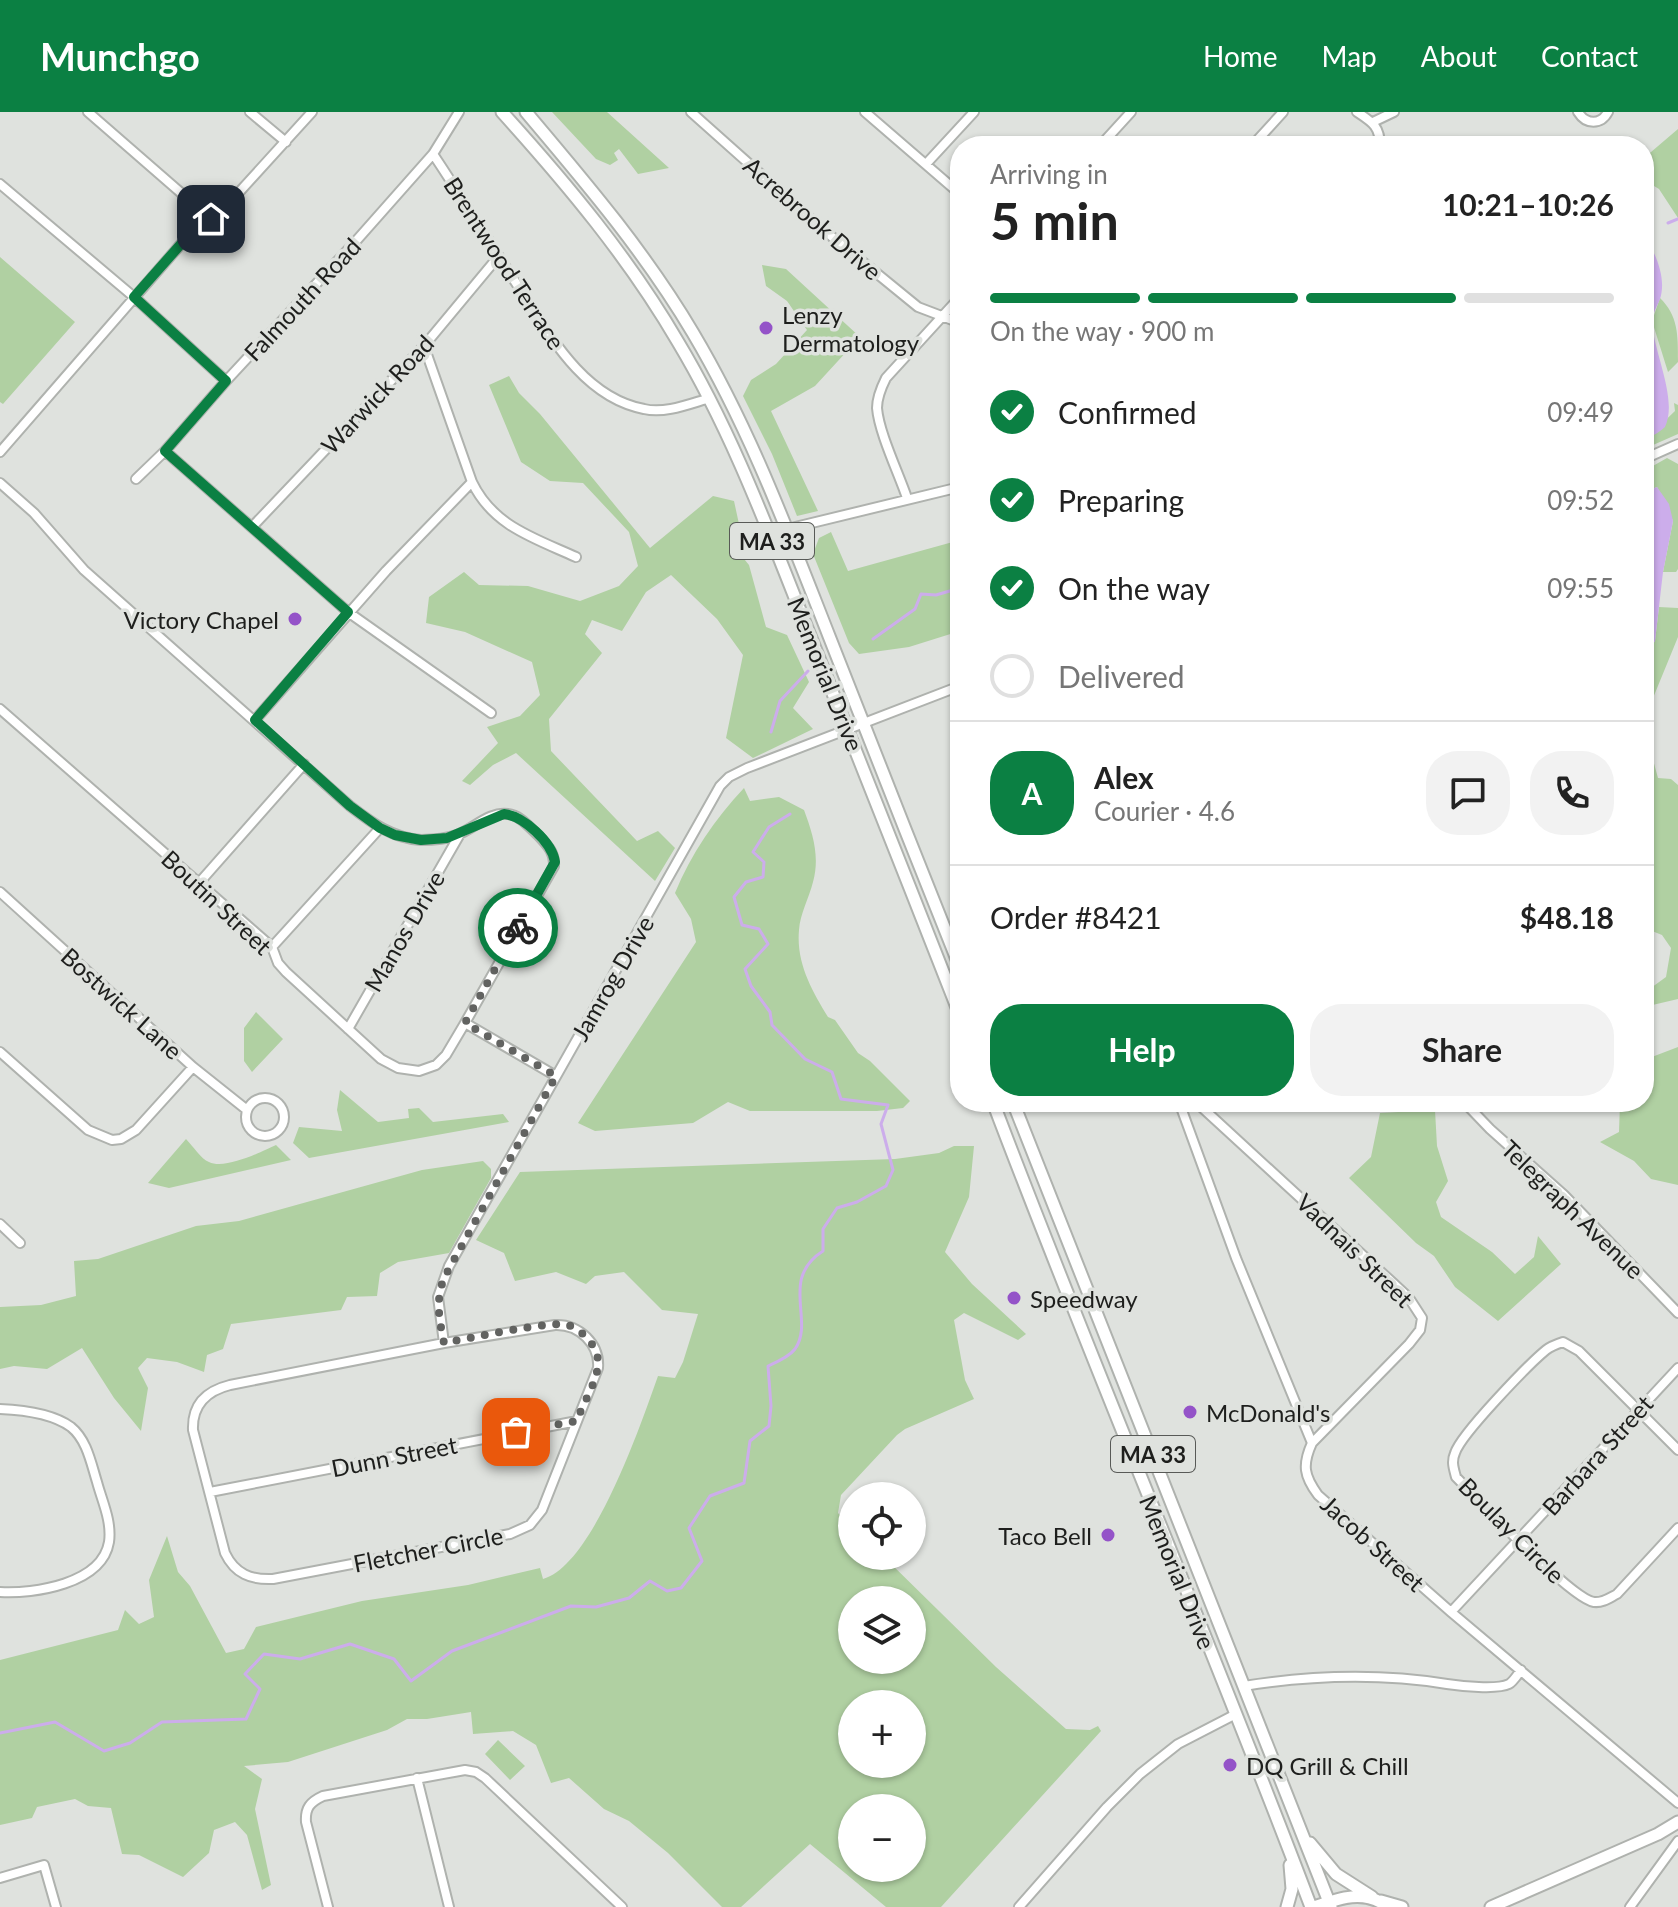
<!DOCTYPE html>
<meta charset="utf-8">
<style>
:root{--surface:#fff;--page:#f2f2f2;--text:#222;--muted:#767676;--line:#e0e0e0;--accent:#0b8043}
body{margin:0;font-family:Lato,sans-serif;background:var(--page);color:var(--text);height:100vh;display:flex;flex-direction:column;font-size:30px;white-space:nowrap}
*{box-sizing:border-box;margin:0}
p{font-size:26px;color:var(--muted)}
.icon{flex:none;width:44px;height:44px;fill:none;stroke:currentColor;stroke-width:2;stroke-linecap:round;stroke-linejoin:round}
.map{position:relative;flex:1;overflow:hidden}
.side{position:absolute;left:950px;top:24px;width:704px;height:976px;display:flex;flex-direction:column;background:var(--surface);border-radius:32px;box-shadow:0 2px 6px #0004}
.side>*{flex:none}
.tools{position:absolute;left:838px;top:1370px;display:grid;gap:16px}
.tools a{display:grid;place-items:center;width:88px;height:88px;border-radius:50%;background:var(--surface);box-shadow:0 2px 6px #0004;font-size:40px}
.pin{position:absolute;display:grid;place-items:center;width:68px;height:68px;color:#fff;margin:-34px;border-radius:16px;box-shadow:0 4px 12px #0006}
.courier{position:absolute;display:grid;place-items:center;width:80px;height:80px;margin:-40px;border:6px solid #0b8043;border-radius:50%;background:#fff;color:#222;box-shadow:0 2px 10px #0007}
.summary em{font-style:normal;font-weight:700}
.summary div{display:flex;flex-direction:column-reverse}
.summary{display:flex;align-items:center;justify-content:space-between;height:136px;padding:0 40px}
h1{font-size:52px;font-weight:700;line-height:60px}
.bar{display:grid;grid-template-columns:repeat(4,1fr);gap:12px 8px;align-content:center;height:96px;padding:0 40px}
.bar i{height:10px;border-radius:6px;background:var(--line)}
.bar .selected{background:var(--accent)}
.bar p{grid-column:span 4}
.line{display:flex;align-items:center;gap:20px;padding:0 40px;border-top:2px solid var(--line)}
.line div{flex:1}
.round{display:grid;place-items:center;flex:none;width:84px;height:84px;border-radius:32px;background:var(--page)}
ol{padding:0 40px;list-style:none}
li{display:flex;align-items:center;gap:24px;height:88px}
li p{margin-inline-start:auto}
li .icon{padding:8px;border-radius:50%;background:var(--accent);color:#fff;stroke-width:4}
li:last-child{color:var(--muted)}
li i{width:44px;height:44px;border:4px solid var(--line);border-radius:50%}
.primary-button{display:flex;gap:16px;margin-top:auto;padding:16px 40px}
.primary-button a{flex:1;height:92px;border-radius:32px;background:var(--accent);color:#fff;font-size:32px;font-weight:700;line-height:92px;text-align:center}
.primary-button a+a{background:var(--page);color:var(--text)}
header{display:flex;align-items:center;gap:48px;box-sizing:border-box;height:112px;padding:0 40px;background:var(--accent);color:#fff}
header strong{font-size:38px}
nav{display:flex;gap:44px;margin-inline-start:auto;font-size:28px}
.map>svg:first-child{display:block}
</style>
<header>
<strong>Munchgo</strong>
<nav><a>Home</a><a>Map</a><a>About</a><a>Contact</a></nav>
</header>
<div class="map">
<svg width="1678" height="1795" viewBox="0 0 1678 1795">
<rect width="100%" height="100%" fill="#dfe2de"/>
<path fill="#b0d0a2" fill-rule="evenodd" d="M552 0H607L669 56 638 62 619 37 614 41 618 48 610 53 596 47Z
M1678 17V106L1659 77 1644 68V46Z
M0 145 75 210 3 292 0 290Z
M762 153 786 157 860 225 815 274 771 299 818 399 797 404 772 342 743 284 751 268 776 252 807 218 787 189 766 174Z
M1660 186C1678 204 1678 221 1678 250L1668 260 1652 209Z
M509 264 519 281 540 302 650 436 713 384 734 389 739 412 731 431 749 453 766 515 787 523 809 570 793 596 813 617 753 646 726 626 743 543 717 507 671 463 646 480 622 519 592 508 585 522 602 541 549 607 551 639 637 729 658 719 675 736 655 769 516 641 493 653 470 673 462 669 498 631 487 615 520 604 540 583 532 550 465 520 426 511 429 485 464 460 479 473 528 474 580 489 619 474 638 454 629 420 583 371 550 369 521 350 489 273Z
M1674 291 1678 293V322L1644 337V325L1647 326 1675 299Z
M1667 346 1678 352V457L1676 460H1663L1673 409 1657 375 1644 380V359Z
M831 420 848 459 960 428V519L909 535 859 542 849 531 813 442 819 426Z
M1659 495 1678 496V525L1653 586 1646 622 1658 666 1671 667 1678 673V887L1644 895V881L1666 865 1671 836 1662 823 1652 819 1644 829V530L1646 537 1655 529Z
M744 676 750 689 779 685 804 698C813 722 820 745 813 770 809 786 800 802 799 818 796 851 812 879 828 905L835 908 858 941 870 949 910 989 903 996 877 999H750L728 990 693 1011 595 1019 578 1011 696 830 691 807 675 781C691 742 715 707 744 676Z
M256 900 283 927 252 960 244 949V916Z
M1678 935V1073L1651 1067 1634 1049 1600 1030 1619 1020 1620 990H1644V948Z
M340 978 378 1010 409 1006 408 997 419 996 433 1010 503 1002 509 1010 309 1046 293 1031 299 1015 342 1019 337 998Z
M1435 998 1437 1034 1448 1069 1436 1090 1441 1105 1492 1140 1515 1162 1534 1145 1538 1124 1561 1152 1498 1209 1455 1175 1434 1144 1416 1131 1349 1066 1371 1045 1380 1001Z
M186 1027C193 1034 201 1047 209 1050 225 1058 261 1040 276 1033L291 1048 169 1076 148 1071Z
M954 1034H974L969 1085 945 1140 972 1172 1026 1222 1018 1228 964 1201 954 1208 965 1268 974 1287 905 1317 897 1323 841 1383 838 1401 852 1415V1444H883L996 1555 1066 1617 1090 1618 1098 1614 1101 1619 941 1795H886L810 1732 741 1795H722L668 1741 629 1709 604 1697 569 1666 551 1671 536 1633 513 1619 473 1622 471 1600 427 1607H407L387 1618 288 1650 244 1654 262 1667 255 1697 271 1773 262 1778 247 1723 235 1710 214 1718 209 1741 183 1765 139 1743 122 1742 111 1696 88 1694 75 1687 37 1695 32 1706 0 1713V1548L118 1518 125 1498 139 1512 154 1505 149 1468 167 1424 178 1460 190 1474 226 1541 244 1537 256 1515 362 1489 468 1473 540 1456 543 1467C593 1453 641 1312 658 1264L675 1266 683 1250 698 1202 662 1198 624 1160 595 1164 586 1172 556 1160 515 1169 504 1141 476 1128 520 1060 895 1047 939 1041ZM852 1488H912V1548H852ZM912 1592V1652H852V1592ZM912 1696V1756H852V1696Z
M483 1049 491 1057V1066L449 1141 398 1150 380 1161 377 1184 347 1185 341 1198 231 1212 223 1237 207 1243 204 1260 177 1250 147 1246 138 1256 148 1276 141 1319 114 1286 82 1236 47 1257 14 1254 0 1257V1195L41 1193 76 1184 74 1149 98 1147 196 1114 239 1109 422 1058Z
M498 1628 525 1654 510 1668 485 1642Z"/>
<path fill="#ccadeb" d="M1644 122C1655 141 1667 165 1660 187 1657 195 1652 201 1652 210 1654 242 1678 287 1665 315 1658 321 1653 325 1644 325Z
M1657 375 1669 392 1673 409 1663 460 1655 529 1651 536 1646 537 1644 380Z"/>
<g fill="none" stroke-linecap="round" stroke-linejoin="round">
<path stroke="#ccadeb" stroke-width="3" d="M1668 111 1678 107
M873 527 915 497 921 482 936 483 960 476
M771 620 780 589 808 559
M0 1621 55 1610 104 1639 130 1631 162 1610 246 1607 260 1577 245 1562 264 1542 300 1547 350 1532 394 1547 411 1569 452 1539 571 1494 596 1495 629 1486 650 1469 667 1479 681 1476 702 1449 689 1416 710 1384 744 1371 750 1329 769 1314 771 1294 768 1254C777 1250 789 1245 795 1237 815 1209 779 1167 823 1139V1117L837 1096 857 1090 886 1074 893 1058 881 1012 888 993 841 987 832 960 805 947 772 913 770 900 751 874 745 857 768 832 759 817 742 813 734 785 746 770 763 765 764 750 753 740 769 715 790 702"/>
<defs>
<path id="minor" d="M88 0 211 107
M250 0 286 30
M691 0 820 115 918 195 960 211
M865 0 960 82
M1357 0C1372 10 1380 14 1380 34
M1578 0C1586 13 1601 13 1608 0
M1373 10 1394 0
M1100 34 1131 0
M1252 34 1283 0
M433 42C461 84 488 128 516 171 547 218 581 285 644 297 665 302 689 292 710 286
M926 52 974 0
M0 72 134 185 226 269
M424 234 472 370C493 414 534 426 576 445
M165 339 348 500 491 601
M0 340 181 132 232 88 312 0
M1644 347 1678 332
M136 367 165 339 226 269 356 129 433 42 459 0
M0 371 34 401 84 458 350 694C372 711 392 726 421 728 433 728 446 727 457 723 473 717 490 699 508 702 520 703 529 715 538 723 547 733 555 740 554 754L465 911 556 964
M907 386C899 362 879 321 877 296 877 285 881 276 886 266L960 185
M252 415 424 234 498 145
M787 417 960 375
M0 597 272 835 278 851 286 860 381 947 398 956 419 959 436 953 446 943 465 911
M255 608 386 459 472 370
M199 771 304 652
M0 780 193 955 247 998
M272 835 380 716
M348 917 460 722
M0 940 88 1018 112 1028 121 1027 136 1018 193 955
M246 1005a19 19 0 1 1 38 0a19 19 0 1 1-38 0Z
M1179 990 1236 1146 1312 1331C1302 1353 1304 1364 1318 1383L1451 1500 1678 1691
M1196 990 1393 1171 1409 1186 1422 1206 1420 1218 1409 1232 1312 1331
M1467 993 1490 1017 1564 1083 1678 1201
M0 1112 20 1131
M555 1213C579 1212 600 1232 598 1256L542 1398 530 1413 510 1422 273 1467C251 1468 235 1462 225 1441L193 1318C192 1293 206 1279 230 1273L444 1231Z
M444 1231 438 1185 449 1154 720 674 729 665 747 656 960 574
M0 1297C23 1298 52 1301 71 1315 87 1328 91 1351 97 1370 102 1389 112 1409 109 1430 102 1472 34 1482 0 1480
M1678 1338 1579 1239 1563 1230C1557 1232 1551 1234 1546 1238 1529 1252 1461 1322 1455 1341 1451 1350 1454 1357 1456 1365 1479 1388 1570 1486 1594 1490 1603 1491 1609 1486 1617 1482L1678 1416
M210 1380 577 1309
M1451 1500 1678 1256
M1244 1574C1313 1563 1379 1561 1447 1572 1461 1574 1497 1578 1509 1572 1513 1570 1518 1562 1521 1558
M417 1666 449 1795
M0 1766 44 1753 56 1795
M328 1795 306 1710C305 1696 310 1690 323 1684L465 1658 476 1660 485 1666 622 1795
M1019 1795 1107 1695 1140 1662 1178 1632 1236 1602
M1630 1795 1678 1729"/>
<path id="major" d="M502 0C567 72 629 146 678 230 732 320 768 418 807 516 859 645 909 774 960 903
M526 0C586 71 645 140 693 221 750 317 788 420 829 524 872 634 916 745 960 855
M993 990C1095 1260 1209 1525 1311 1795
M1013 990 1331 1795
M1310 1731 1336 1762 1372 1785
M1381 1789 1402 1795
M1287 1795 1292 1777 1290 1753
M1314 1795C1339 1786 1365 1777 1388 1795
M1491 1795 1658 1722 1678 1710"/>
</defs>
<use href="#minor" stroke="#afb2ae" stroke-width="12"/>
<use href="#major" stroke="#afb2ae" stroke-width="15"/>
<use href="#minor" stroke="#fff" stroke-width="8"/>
<use href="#major" stroke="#fff" stroke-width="11"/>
</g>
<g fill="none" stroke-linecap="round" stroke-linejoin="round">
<path stroke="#626361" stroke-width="8" stroke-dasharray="0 14.4" d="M516 1320 577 1309C583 1290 598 1270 598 1250 598 1234 582 1218 568 1213 551 1208 467 1227 444 1231 439 1206 435 1187 445 1164L556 964 465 911 518 816"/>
<path stroke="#0b8043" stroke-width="10" d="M211 107 181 132 134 185 226 269 165 339 348 500 255 608 350 694 380 716 395 723 421 728 447 726 504 702C523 704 552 730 555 750L518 816"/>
</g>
<g fill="#9453c8" stroke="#dfe2de" stroke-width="3">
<circle cx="766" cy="216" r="8"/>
<circle cx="295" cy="507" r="8"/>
<circle cx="1014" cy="1186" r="8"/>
<circle cx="1190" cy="1300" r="8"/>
<circle cx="1108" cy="1423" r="8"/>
<circle cx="1230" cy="1653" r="8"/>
</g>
<g text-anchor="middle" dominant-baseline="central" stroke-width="7" stroke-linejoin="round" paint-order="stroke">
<g fill="#dfe2de" stroke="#585a57" stroke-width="2">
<rect x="730" y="411" width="84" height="36" rx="6"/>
<rect x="1111" y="1324" width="84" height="36" rx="6"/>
</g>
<g font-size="22" font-weight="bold" fill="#1e1f1d">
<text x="772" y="429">MA 33</text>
<text x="1153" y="1342">MA 33</text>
</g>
<g font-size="24" fill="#1e1f1d" stroke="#dfe2de">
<text transform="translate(813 106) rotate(41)">Acrebrook Drive</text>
<text transform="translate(505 151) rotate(57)">Brentwood Terrace</text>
<text transform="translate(302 187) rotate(-47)">Falmouth Road</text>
<text transform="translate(377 282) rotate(-47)">Warwick Road</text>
<text transform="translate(826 562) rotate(68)">Memorial Drive</text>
<text transform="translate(217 790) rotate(43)">Boutin Street</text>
<text transform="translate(404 819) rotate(-60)">Manos Drive</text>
<text transform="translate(612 866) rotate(-60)">Jamrog Drive</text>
<text transform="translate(122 891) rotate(42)">Bostwick Lane</text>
<text transform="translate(1573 1097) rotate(44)">Telegraph Avenue</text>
<text transform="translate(1355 1138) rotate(44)">Vadnais Street</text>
<text transform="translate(1597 1343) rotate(-48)">Barbara Street</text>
<text transform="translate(394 1344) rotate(-11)">Dunn Street</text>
<text transform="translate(1512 1418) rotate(45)">Boulay Circle</text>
<text transform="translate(1373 1431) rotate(42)">Jacob Street</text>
<text transform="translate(428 1437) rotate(-11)">Fletcher Circle</text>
<text transform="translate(1178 1460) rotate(68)">Memorial Drive</text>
</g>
<g font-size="24" fill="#1e1f1d" stroke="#dfe2de" text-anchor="start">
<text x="782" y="202">Lenzy<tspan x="782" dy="28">Dermatology</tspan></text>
<text x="279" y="507" text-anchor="end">Victory Chapel</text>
<text x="1030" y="1186">Speedway</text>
<text x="1206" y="1300">McDonald's</text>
<text x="1092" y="1423" text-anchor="end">Taco Bell</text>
<text x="1246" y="1653">DQ Grill &amp; Chill</text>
</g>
</g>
</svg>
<div class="tools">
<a><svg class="icon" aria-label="locate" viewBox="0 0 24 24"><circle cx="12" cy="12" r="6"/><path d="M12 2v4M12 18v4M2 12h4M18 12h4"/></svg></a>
<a><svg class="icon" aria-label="layers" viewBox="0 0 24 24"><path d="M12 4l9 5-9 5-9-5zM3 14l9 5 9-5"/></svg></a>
<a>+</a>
<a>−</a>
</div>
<div class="pin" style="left:516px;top:1320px;background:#ea580c"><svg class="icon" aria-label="bag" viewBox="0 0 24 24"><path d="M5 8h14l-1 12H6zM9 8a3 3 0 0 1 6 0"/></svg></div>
<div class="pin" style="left:211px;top:107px;background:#1f2937"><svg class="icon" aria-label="home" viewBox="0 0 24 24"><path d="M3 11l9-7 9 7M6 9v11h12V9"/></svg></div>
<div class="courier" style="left:518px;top:816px"><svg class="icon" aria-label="bike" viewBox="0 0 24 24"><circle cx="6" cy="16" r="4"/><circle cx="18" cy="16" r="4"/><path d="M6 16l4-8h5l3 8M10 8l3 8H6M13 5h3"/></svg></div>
<section class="side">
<div class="summary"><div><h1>5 min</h1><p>Arriving in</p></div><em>10:21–10:26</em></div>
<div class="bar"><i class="selected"></i><i class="selected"></i><i class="selected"></i><i></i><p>On the way · 900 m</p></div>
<ol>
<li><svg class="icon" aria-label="check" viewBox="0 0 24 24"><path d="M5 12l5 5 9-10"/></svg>Confirmed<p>09:49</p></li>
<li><svg class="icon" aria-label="check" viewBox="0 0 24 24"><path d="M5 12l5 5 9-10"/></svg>Preparing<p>09:52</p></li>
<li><svg class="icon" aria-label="check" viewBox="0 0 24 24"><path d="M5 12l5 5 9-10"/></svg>On the way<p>09:55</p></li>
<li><i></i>Delivered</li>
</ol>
<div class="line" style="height:144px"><b class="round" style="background:var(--accent);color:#fff">A</b><div><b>Alex</b><p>Courier · 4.6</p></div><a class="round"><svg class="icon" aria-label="chat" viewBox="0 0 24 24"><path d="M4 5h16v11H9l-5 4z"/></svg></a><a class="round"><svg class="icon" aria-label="phone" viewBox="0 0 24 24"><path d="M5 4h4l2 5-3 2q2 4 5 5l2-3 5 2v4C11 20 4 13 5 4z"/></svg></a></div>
<div class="line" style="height:104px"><div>Order #8421</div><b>$48.18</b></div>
<div class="primary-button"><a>Help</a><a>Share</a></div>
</section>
</div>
